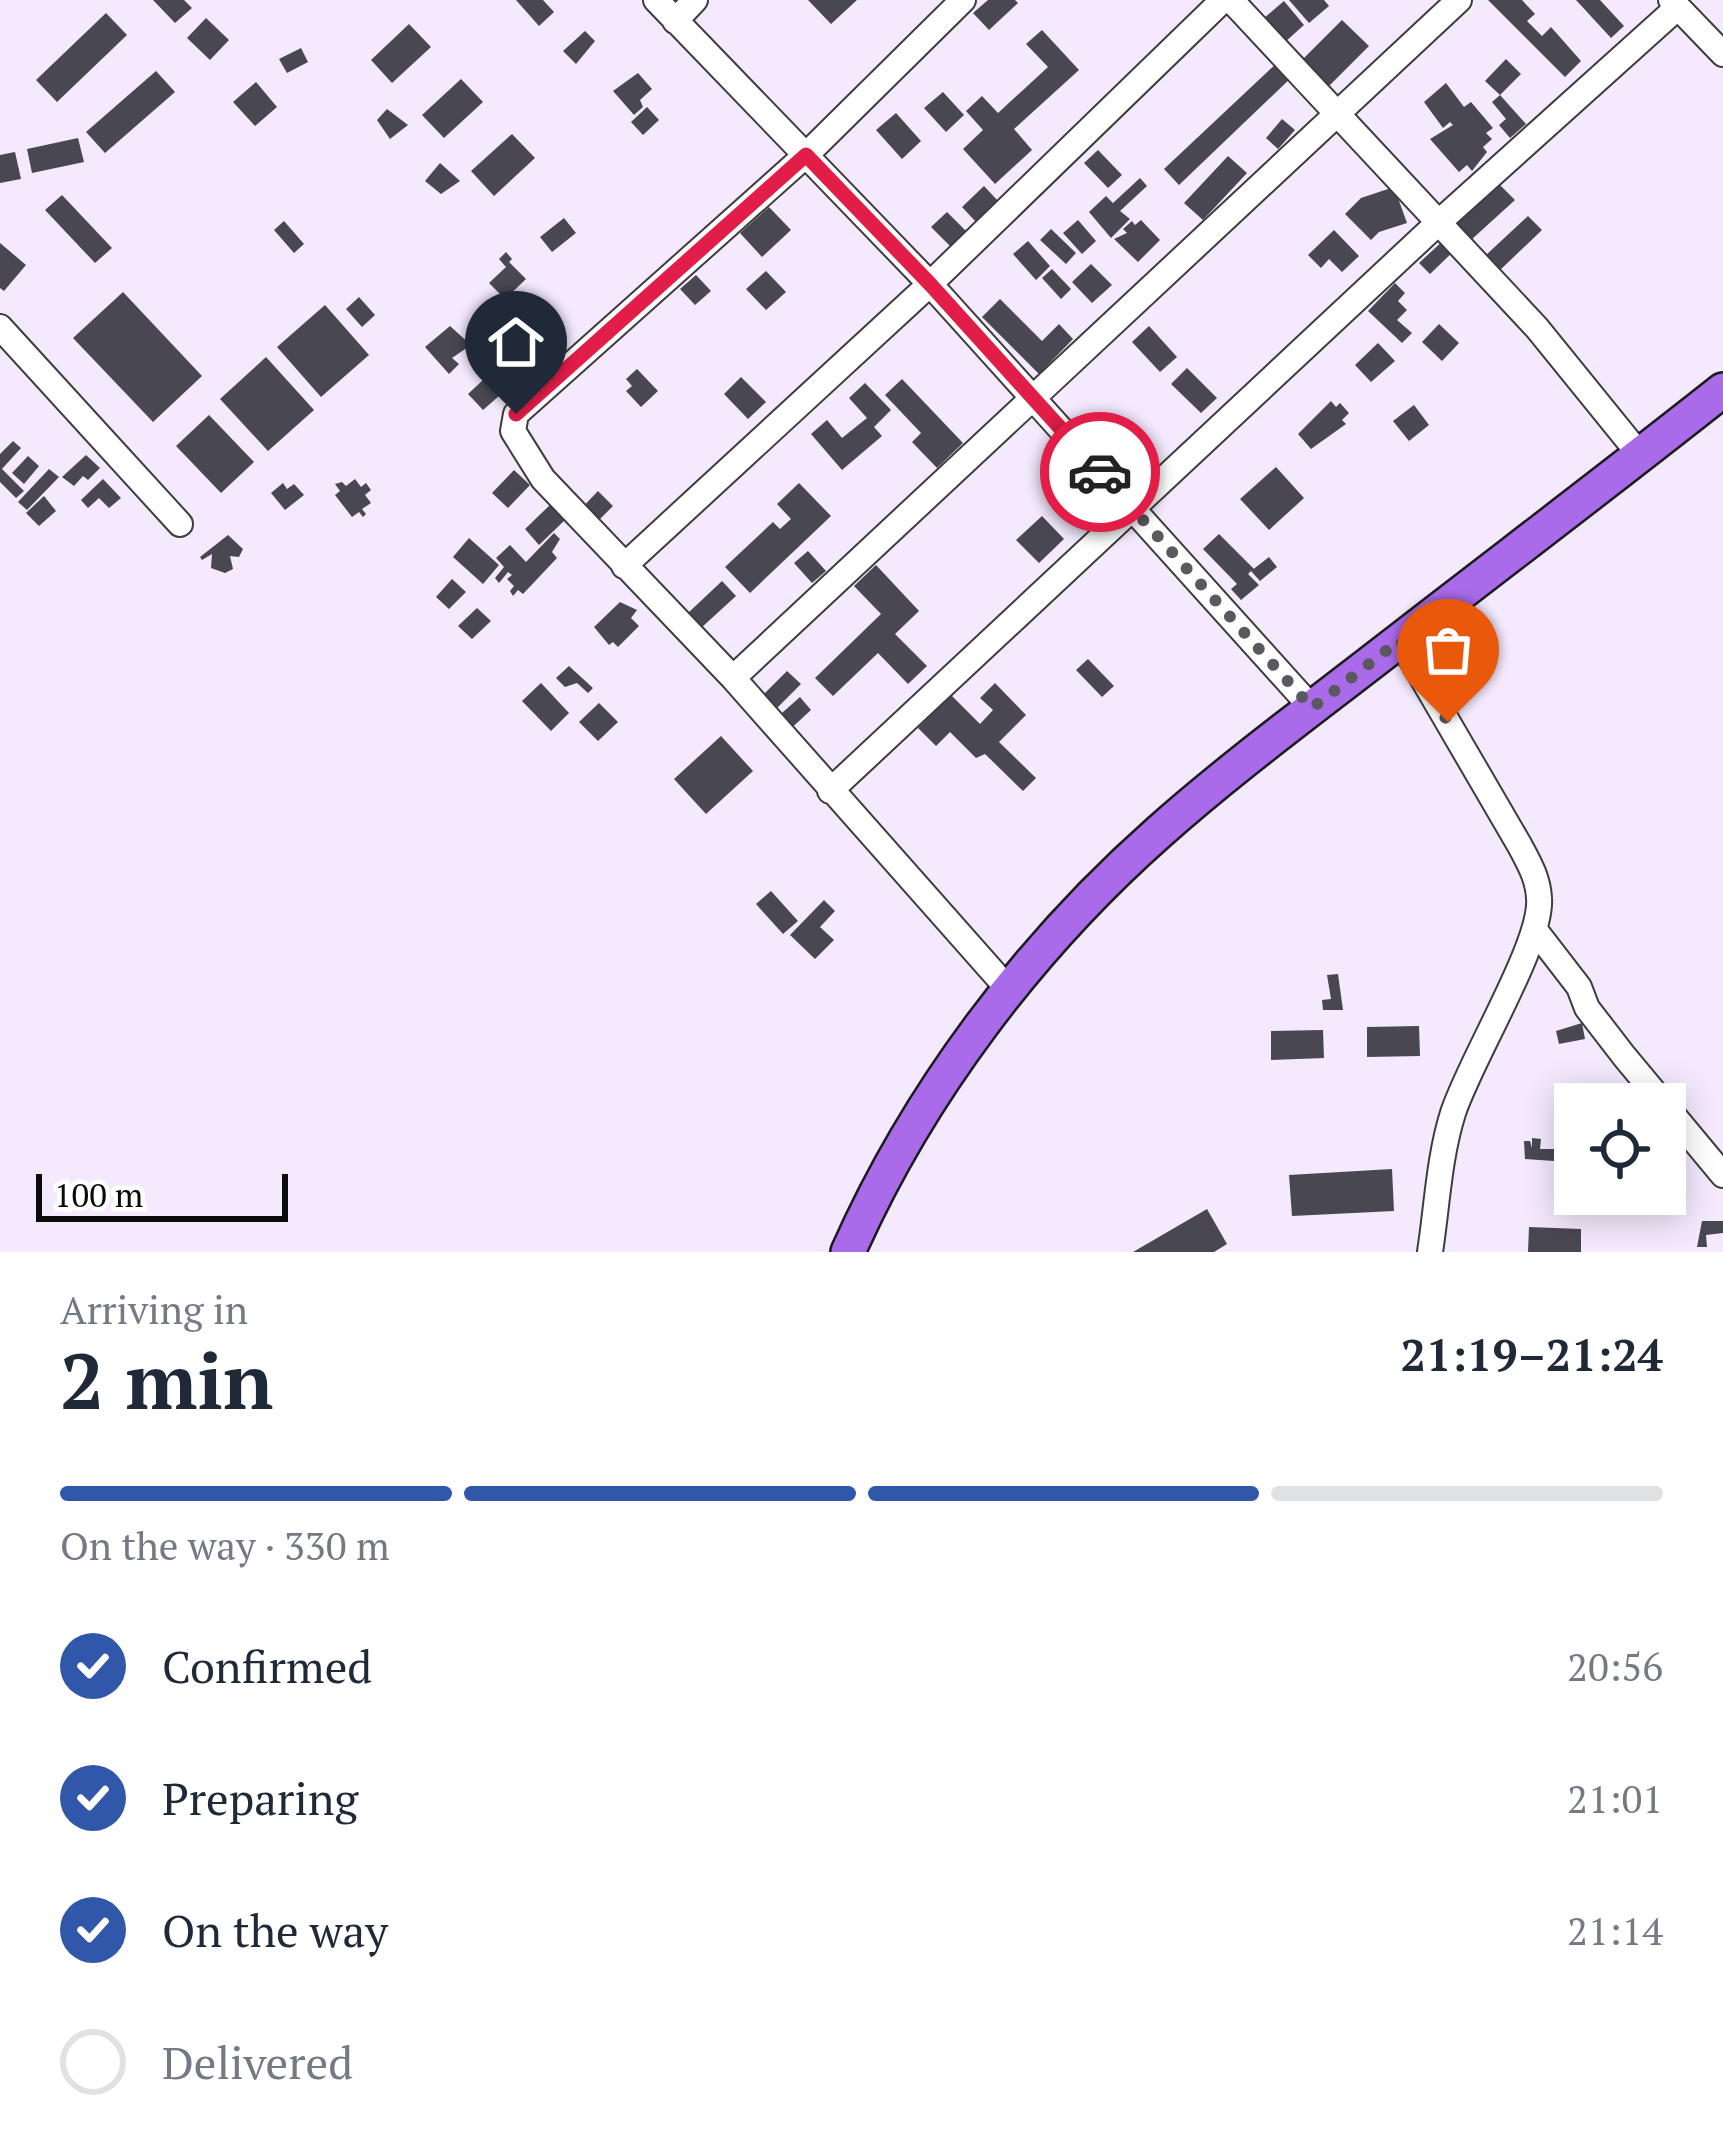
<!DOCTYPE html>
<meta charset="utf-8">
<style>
:root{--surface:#fff;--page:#f6f6f7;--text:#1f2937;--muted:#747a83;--line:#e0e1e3;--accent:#3157ab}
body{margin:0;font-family:"PT Serif",serif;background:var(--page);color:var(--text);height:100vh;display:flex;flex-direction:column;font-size:45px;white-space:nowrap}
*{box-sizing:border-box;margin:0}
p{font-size:39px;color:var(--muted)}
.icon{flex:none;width:66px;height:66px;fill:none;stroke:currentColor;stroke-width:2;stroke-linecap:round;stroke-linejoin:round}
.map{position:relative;height:1252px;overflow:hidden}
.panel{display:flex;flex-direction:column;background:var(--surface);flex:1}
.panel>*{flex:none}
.fabs{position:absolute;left:1554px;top:1083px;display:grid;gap:24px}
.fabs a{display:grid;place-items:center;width:132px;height:132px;border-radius:0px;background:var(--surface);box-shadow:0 6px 30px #0003;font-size:60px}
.scale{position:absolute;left:36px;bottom:30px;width:252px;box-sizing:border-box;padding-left:12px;border:6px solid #0a0a0a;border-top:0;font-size:33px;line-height:42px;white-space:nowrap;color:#0a0a0a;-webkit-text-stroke:9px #fff;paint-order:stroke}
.pin{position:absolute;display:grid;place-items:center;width:102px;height:102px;color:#fff;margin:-123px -51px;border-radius:50% 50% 50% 0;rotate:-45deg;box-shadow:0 0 12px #0007}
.pin .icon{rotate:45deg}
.courier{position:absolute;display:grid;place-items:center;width:120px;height:120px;margin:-60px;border:9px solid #e11d48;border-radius:50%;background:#fff;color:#222;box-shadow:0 3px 15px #0007}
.overview em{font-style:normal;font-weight:700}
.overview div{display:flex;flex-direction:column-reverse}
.overview{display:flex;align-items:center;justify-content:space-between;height:204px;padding:0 60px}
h1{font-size:78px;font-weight:700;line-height:90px}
.bar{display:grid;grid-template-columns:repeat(4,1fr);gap:18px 12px;align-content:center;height:144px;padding:0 60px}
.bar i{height:15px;border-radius:9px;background:var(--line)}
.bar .selected{background:var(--accent)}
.bar p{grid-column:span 4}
ol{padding:0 60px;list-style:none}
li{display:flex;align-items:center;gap:36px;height:132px}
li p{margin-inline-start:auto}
li .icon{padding:12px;border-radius:50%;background:var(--accent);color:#fff;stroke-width:4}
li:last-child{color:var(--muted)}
li i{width:66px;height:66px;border:6px solid var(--line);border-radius:50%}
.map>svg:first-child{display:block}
</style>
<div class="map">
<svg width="1723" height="1252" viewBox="0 0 1723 1252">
<rect width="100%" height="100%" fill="#f4e9fd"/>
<path fill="#494751" d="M153 0H184L192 8 175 23Z
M516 0H543L554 12 539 26Z
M808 0H857L831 24Z
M988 0H1015L1018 3 989 30 973 13Z
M1289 0H1324L1329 6 1309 23Z
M1488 0H1522L1535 14 1527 21 1542 36 1551 27 1581 61 1565 77Z
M1576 0H1600L1624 26 1611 38Z
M1284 1 1304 25 1285 42 1264 18Z
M106 13 127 35 57 102 36 80Z
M206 18 229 40 210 60 187 38Z
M1342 20 1369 46 1326 89 1299 63Z
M409 24 431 47 392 83 371 60Z
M1042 30 1079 70 1014 129 1032 150 995 184 963 149 983 130 966 111 982 96 998 113 1048 67 1026 44Z
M585 31 595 41 576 64 563 51Z
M301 48 308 62 287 73 279 59Z
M1506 59 1521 74 1500 95 1485 81Z
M1280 60 1294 75 1179 185 1164 169Z
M156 71 175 92 105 153 86 132Z
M638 73 652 89 640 100 643 107 634 115 613 91Z
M461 79 483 102 444 138 422 115Z
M256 82 277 107 255 126 233 102Z
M1446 83 1464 107 1471 102 1493 128 1486 133 1492 139 1483 147 1487 152 1472 171 1467 165 1459 172 1430 139 1453 125 1450 122 1443 128 1424 102Z
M943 92 964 115 946 132 924 108Z
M1500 95 1526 124 1510 138 1499 125 1506 119 1492 102Z
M647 107 659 120 643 135 631 122Z
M387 109 408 125 390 139 377 120Z
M896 113 921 141 902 159 876 130Z
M1282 119 1295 130 1278 149 1266 138Z
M512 134 535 158 494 196 471 171Z
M78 138 84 162 32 173 27 149Z
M1098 150 1122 175 1108 188 1084 163Z
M15 152 21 179 0 183V155Z
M1228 156 1247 173 1203 220 1184 203Z
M440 163 460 181 441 194 425 181Z
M1140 178 1147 186 1120 211 1130 219 1111 238 1089 212 1106 196 1113 203Z
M1500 185 1515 200 1471 240 1457 224Z
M984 186 998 201 976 222 962 207Z
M1394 187 1407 223 1379 232 1371 240 1345 214 1361 198Z
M62 195 112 248 95 263 45 210Z
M769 207 791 230 762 257 740 233Z
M947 212 967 232 951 247 931 227Z
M1528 216 1542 230 1499 271 1485 256Z
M564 218 576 233 552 252 540 237Z
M1078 220 1096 241 1082 254 1063 233Z
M1141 220 1160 240 1138 262 1114 239 1127 233 1123 229 1132 221 1135 225Z
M284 221 304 244 294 253 274 230Z
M1051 229 1076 253 1066 264 1040 240Z
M1334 230 1359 256 1342 272 1329 259 1321 268 1308 255Z
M1446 238 1456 249 1430 274 1419 263Z
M1028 241 1050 266 1036 280 1013 254Z
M0 243 26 265 4 291 0 288Z
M506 252 512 259 509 262 526 279 505 299 489 283 506 267 499 259Z
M1091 264 1112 285 1092 303 1072 282Z
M1052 269 1071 289 1061 299 1042 278Z
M766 271 786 292 766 310 746 289Z
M696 275 711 291 695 305 680 289Z
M1395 283 1405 293 1398 301 1407 310 1397 320 1412 333 1402 343 1368 311Z
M123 292 202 376 153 422 73 338Z
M359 297 375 315 362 327 346 309Z
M1000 299 1042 341 1059 324 1073 339 1039 374 982 317Z
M325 305 369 355 321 397 277 347Z
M1439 324 1459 343 1442 361 1422 342Z
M450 326 471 345 452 358 459 364 449 374 425 347Z
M1149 326 1177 357 1160 372 1132 342Z
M1378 343 1395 361 1371 382 1355 365Z
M266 357 314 410 268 451 220 399Z
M1187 368 1217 398 1201 413 1171 384Z
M637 369 658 391 641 407 626 391 632 386 626 379Z
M741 377 766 402 748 419 724 394Z
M902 379 963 443 937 468 912 442 921 433 885 395Z
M483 380 499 396 483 410 468 394Z
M865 383 891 410 874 427 882 436 842 470 811 434 827 420 842 438 867 418 849 398Z
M1331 401 1336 407 1340 403 1349 413 1342 420 1346 424 1311 449 1298 434Z
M1414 405 1429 425 1409 441 1393 421Z
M209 415 254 462 221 493 176 446Z
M13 441 21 448 2 469 24 491 16 498 0 482V454Z
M86 455 100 468 88 480 83 476 74 486 62 477Z
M28 456 39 466 24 484 12 473Z
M1276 467 1304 498 1269 530 1240 499Z
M49 469 59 477 27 510 18 502Z
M514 470 530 485 508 508 492 493Z
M103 479 121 498 109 508 99 498 88 508 81 500Z
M355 479 361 487 366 483 371 490 365 495 371 503 362 509 366 514 363 517 359 512 352 517 335 495 340 491 335 484 342 482 346 486Z
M283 483 287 489 294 484 304 495 285 510 271 493Z
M799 483 831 516 750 593 725 567 773 522 780 529 791 519 777 504Z
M598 491 613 506 593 526 578 512Z
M44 496 56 511 39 526 26 513Z
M550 505 565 520 539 545 525 529Z
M1042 516 1064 539 1039 563 1016 540Z
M554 533 560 539 552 552 557 558 523 594 518 590 513 596 510 591 514 586 507 579 512 575 508 572 499 583 495 578 504 567 496 558 510 545 526 562Z
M1219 534 1254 569 1251 571 1269 557 1277 567 1260 581 1251 571 1248 574 1259 585 1241 600 1231 589 1237 584 1203 549Z
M228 535 243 549 239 557 230 556 233 569 225 573 211 568 212 554 202 560 200 557Z
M469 538 499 565 483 584 453 557Z
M808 551 826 571 812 583 794 563Z
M876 565 919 611 895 634 927 666 908 684 878 653 833 696 815 678 881 614 854 586Z
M452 579 466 592 449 609 436 597Z
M722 581 736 596 701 628 687 614Z
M620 602 637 610 631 618 639 626 618 647 613 642 609 645 594 627Z
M477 608 491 621 472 639 458 626Z
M1088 659 1114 686 1102 697 1076 670Z
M569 666 593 688 588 693 577 683 565 687 556 678Z
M787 671 801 684 773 712 759 699Z
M541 683 569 713 551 731 522 701Z
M995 683 1026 715 999 742 1036 778 1023 791 985 754 976 758 950 732 936 746 918 728 951 695 980 724 993 710 980 698Z
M800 697 811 710 786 733 774 720Z
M599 703 618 722 598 741 579 722Z
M721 736 753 771 706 814 674 779Z
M771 891 798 921 783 934 756 904Z
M824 900 835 911 820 927 834 940 815 959 790 935Z
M1338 974 1343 1010H1323L1322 1000 1331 999 1327 975Z
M1582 1023 1585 1039 1559 1044 1556 1031Z
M1419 1026 1420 1056 1367 1057V1027Z
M1323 1030 1324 1058 1271 1060V1031Z
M1532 1138 1541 1139 1540 1149H1554V1161L1525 1159 1524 1141H1530L1532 1148Z
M1392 1169 1394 1211 1292 1216 1289 1175Z
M1207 1209 1227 1244 1214 1252H1133Z
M1702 1221H1723V1233L1706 1235 1707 1247H1697Z
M1529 1227 1581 1229V1252H1528Z"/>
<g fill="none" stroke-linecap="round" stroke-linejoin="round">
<defs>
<path id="minor" d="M656 0 930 284 1312 708
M963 0 806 155 516 414 513 431 543 479 733 678 1010 991
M1231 0 1537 328 1640 455
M1671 0 1723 54
M675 21 695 0
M0 327 180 524
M624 566 930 284 1223 0
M1400 640 1520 846C1529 863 1538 878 1539 898 1543 943 1470 1060 1453 1113 1439 1157 1437 1207 1430 1252
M733 678 1459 0
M830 791 1438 223 1678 7
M1535 930 1579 987 1587 1008 1624 1056 1723 1175"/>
<path id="major" d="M848 1252C918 1094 1029 947 1159 832 1231 768 1310 710 1386 651 1498 564 1612 478 1723 390"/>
</defs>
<use href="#minor" stroke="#3d3d3d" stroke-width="28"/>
<use href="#major" stroke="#1b1b1b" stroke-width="38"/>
<use href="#minor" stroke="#fff" stroke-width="24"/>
<use href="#major" stroke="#aa6beb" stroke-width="33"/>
</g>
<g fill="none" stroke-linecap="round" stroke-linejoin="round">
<path stroke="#5c585f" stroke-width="12" stroke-dasharray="0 21.6" d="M1100 472 1312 708 1400 640 1448 722"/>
<path stroke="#e11d48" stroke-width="15" d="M516 414 806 155 930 284 1100 472"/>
</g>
</svg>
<div class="fabs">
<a><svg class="icon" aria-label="locate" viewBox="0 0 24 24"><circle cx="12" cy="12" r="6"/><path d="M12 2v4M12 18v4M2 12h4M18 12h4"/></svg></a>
</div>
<div class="scale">100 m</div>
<div class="pin" style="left:1448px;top:722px;background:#ea580c"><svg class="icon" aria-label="bag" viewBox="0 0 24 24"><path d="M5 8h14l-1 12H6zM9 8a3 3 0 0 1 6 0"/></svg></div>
<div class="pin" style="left:516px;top:414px;background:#1f2937"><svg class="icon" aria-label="home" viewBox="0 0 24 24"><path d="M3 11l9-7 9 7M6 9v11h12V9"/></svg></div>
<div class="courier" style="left:1100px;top:472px"><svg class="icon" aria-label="car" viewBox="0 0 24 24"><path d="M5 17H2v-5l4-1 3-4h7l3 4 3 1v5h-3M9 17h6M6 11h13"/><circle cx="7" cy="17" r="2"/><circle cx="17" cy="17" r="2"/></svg></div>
</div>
<section class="panel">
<div class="overview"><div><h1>2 min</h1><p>Arriving in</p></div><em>21:19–21:24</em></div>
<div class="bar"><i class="selected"></i><i class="selected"></i><i class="selected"></i><i></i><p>On the way · 330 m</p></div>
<ol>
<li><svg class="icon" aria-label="check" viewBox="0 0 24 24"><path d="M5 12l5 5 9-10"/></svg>Confirmed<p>20:56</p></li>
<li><svg class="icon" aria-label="check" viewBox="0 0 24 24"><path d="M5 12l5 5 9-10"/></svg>Preparing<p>21:01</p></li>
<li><svg class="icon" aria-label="check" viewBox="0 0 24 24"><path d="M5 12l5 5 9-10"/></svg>On the way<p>21:14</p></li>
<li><i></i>Delivered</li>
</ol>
</section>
